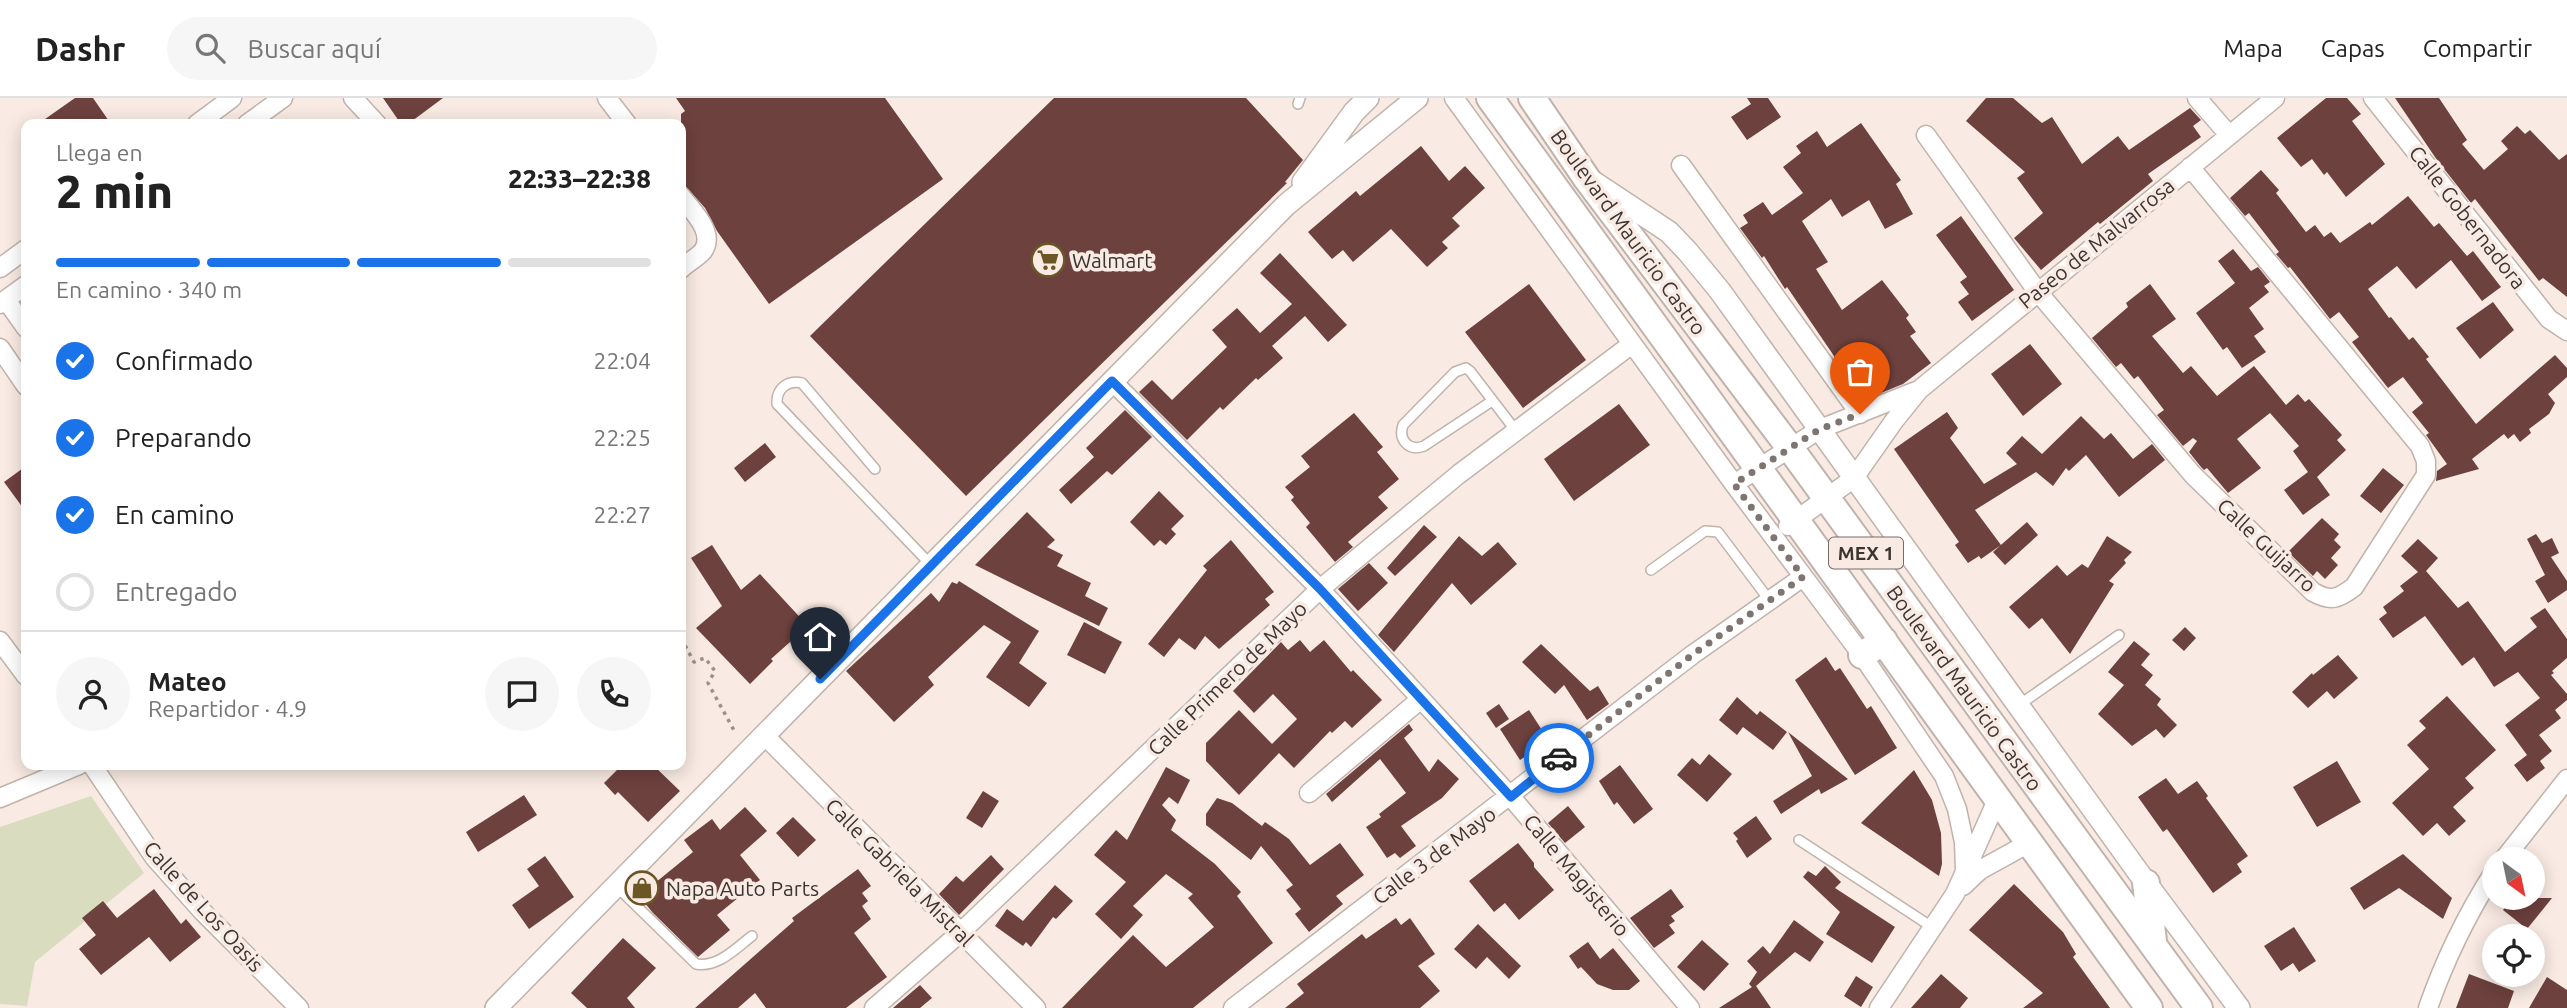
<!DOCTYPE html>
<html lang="es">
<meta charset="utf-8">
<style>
:root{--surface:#fff;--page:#f6f6f6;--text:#222;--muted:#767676;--line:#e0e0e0;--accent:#1a73e8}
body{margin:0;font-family:Ubuntu,sans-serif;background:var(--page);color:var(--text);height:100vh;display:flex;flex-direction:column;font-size:26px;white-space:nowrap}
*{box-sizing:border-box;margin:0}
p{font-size:23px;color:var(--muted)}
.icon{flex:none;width:38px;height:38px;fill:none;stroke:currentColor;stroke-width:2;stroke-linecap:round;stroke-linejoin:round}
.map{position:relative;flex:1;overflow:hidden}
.sheet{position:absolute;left:21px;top:21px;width:665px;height:651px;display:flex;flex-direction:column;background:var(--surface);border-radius:14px;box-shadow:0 4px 18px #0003}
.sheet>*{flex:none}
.needle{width:46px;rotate:147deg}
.controls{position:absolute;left:2482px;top:749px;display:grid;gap:14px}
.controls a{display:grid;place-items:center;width:63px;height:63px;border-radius:50%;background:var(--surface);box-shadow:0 4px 18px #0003;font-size:35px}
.pin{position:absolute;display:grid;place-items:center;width:60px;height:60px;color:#fff;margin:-72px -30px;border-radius:50% 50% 50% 0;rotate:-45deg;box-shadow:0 0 7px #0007}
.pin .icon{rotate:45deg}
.courier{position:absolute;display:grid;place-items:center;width:70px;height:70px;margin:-35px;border:5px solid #1a73e8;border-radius:50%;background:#fff;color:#222;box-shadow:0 2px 9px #0007}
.head em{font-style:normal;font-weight:800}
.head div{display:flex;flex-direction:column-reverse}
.head{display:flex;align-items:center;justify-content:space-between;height:119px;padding:0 35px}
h1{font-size:46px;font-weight:800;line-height:52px}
.bar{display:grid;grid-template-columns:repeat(4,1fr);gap:10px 7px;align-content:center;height:84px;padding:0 35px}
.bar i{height:9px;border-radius:5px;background:var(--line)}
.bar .selected{background:var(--accent)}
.bar p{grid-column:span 4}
.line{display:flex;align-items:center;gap:18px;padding:0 35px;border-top:2px solid var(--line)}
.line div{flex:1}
.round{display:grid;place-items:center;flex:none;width:74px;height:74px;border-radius:37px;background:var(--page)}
ol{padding:0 35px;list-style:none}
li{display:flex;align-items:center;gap:21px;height:77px}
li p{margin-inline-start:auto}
li .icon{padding:7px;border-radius:50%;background:var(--accent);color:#fff;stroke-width:4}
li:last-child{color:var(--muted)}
li i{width:38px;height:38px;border:4px solid var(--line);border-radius:50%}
header{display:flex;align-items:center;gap:42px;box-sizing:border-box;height:98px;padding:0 35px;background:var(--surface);border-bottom:2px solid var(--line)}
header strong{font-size:33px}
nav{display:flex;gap:38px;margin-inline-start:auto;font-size:24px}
.search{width:490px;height:63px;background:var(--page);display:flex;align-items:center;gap:18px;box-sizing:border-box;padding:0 24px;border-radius:38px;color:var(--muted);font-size:26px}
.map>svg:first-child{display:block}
</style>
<header>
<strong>Dashr</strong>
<div class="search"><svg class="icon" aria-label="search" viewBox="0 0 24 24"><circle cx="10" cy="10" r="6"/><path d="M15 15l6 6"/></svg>Buscar aquí</div>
<nav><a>Mapa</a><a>Capas</a><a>Compartir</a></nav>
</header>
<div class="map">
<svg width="2567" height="910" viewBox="0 0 2567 910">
<rect width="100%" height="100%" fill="#f9ebe3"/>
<path fill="#d9dcbf" d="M91 698 144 775 35 864 27 908 0 906V729Z"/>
<path fill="#6d413e" d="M75 0H93L111 26H38Z
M383 0H443L408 26H401Z
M676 0H885L943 81 769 206 717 133 705 110 681 83V16L685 13Z
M1054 0H1246L1303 62 1285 84 1287 85 966 398 810 238Z
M1747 0H1768L1781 19 1747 42 1731 19 1751 6Z
M1986 0H2013L2042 25 2052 19 2082 66 2118 38 2129 52 2190 10 2201 22 2193 28 2201 39 2148 76 2153 83 2100 126 2098 124 2041 172 2014 140 2043 115 2017 80 2025 74 1966 23Z
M2326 0H2347L2361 16 2352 23 2385 66 2346 99 2327 74 2324 77 2312 61 2301 69 2277 40Z
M2395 0H2439L2467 42 2462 46 2484 72 2508 51 2501 43 2517 28 2525 36 2530 32 2559 62 2567 56V199L2543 180 2539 183 2475 101 2471 105 2437 62Z
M1861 25 1901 82 1896 86 1913 116 1885 131 1869 102 1842 119 1831 101 1802 123 1828 164 1816 171 1842 212 1882 182 1909 217 1906 220 1916 234 1910 238 1931 265 1903 286 1864 302 1787 189 1785 191 1764 158 1762 160 1740 130 1748 125 1743 117 1763 104 1772 117 1803 95 1783 69 1801 55 1796 48 1817 33 1827 49Z
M1421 48 1449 83 1465 68 1485 90 1452 120 1460 128 1442 144 1448 150 1427 169 1391 131 1353 164 1343 152 1332 161 1308 134 1356 93 1360 98Z
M2261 72 2279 92 2276 95 2306 134 2315 127 2324 139 2331 134 2340 145 2370 124 2372 127 2408 98 2434 129 2439 125 2467 158 2473 153 2501 189 2482 203 2451 162 2416 191 2397 168 2368 191 2389 220 2391 219 2409 242 2413 239 2429 259 2426 261 2476 326 2555 257 2567 270V279L2548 296 2555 305 2549 316 2529 331 2531 335 2520 344 2514 336 2508 341 2504 336 2472 361 2479 371 2436 383 2437 373 2447 366 2426 337 2429 335 2412 314 2423 305 2403 279 2388 290 2352 244 2359 239 2339 214 2330 221 2290 169 2288 170 2276 156 2279 154 2249 115 2245 118 2230 100Z
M1961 118 2014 192 1972 223 1958 204 1969 196 1960 184 1967 179 1936 137Z
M2233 151 2251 173 2258 169 2270 184 2264 188 2269 194 2249 210 2264 231 2254 238 2266 254 2242 270 2227 249 2223 252 2196 215 2235 185 2218 163Z
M1280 155 1347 227 1328 244 1305 218 1272 248 1283 260 1258 282 1256 280 1223 312 1220 309 1187 342 1139 294 1152 282 1172 302 1227 249 1212 232 1237 210 1260 235 1292 206 1260 175Z
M1529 186 1586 262 1523 310 1465 234Z
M2150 186 2176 221 2152 238 2183 275 2191 268 2217 298 2254 268 2286 307 2298 296 2305 304 2309 301 2342 337 2337 342 2346 352 2317 379 2330 397 2303 417 2284 392 2308 374 2293 353 2299 348 2270 315 2237 341 2261 370 2228 395 2207 370 2204 372 2201 369 2189 354 2197 343 2193 340 2183 348 2157 317 2164 312 2138 278 2134 281 2121 265 2116 269 2092 240 2128 209 2126 205Z
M2493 204 2514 232 2480 261 2456 230Z
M2030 246 2062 286 2023 318 1991 276Z
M1619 306 1650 347 1574 403 1544 361Z
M1125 312 1152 339 1112 377 1107 373 1071 406 1059 392 1094 359 1086 350Z
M1947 314 1958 330 1950 340 1984 386 2017 366 2006 355 2022 338 2042 356 2081 318 2104 341 2111 335 2133 361 2152 346 2165 362 2119 399 2086 357 2069 373 2066 370 2053 388 2036 374 1975 412 2001 447 1981 461 1979 458 1968 465 1955 447 1959 444 1894 351Z
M1354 315 1383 349 1377 354 1399 381 1378 399 1388 410 1348 444 1353 449 1335 464 1306 429 1310 425 1291 402 1294 399 1285 389 1310 369 1301 358Z
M765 345 776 359 745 384 734 370Z
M26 368V414L4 384Z
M2383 370 2404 387 2381 415 2360 398Z
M1159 393 1184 418 1171 431 1176 436 1166 447 1160 442 1154 448 1130 424Z
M1027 414 1055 442 1047 449 1063 457 1057 468 1091 485 1085 498 1108 510 1099 528 975 467Z
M2322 420 2339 436 2334 442 2341 449 2331 460 2338 467 2325 481 2317 473 2313 478 2288 454Z
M2027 424 2038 437 2005 467 1993 454Z
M1424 427 1437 439 1395 478 1387 470Z
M2536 436 2542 445 2552 440 2559 455 2551 459 2567 483V492L2548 505 2535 483 2545 477 2527 441Z
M1459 438 1482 458 1498 444 1517 466 1471 507 1452 485 1394 554 1378 537Z
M2107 438 2132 454 2124 462 2126 465 2109 483 2114 486 2070 556 2042 520 2029 531 2009 509 2057 467 2067 478 2082 466 2088 470Z
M2418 441 2438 460 2426 473 2458 510 2468 503 2505 554 2537 529 2530 520 2545 510 2567 541V560L2552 573 2554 575 2551 577 2567 596V602L2555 612 2561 620 2539 637 2552 653 2540 663 2545 670 2527 684 2514 667 2527 657 2505 627 2540 600 2518 574 2494 589 2474 559 2462 568 2425 518 2393 540 2379 521 2387 515 2383 509 2404 493 2400 488 2418 474 2401 458Z
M1231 442 1274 494 1265 501 1270 507 1219 551 1205 538 1195 552 1179 540 1164 559 1148 546 1207 472 1203 468Z
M712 447 741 492 760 476 808 528 771 561 773 563 750 586 696 530 722 508 691 460Z
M1369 465 1388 485 1358 513 1338 491Z
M959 483 1039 533 1019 565 1047 585 1029 609 986 579 1011 544 984 527 928 579 934 587 894 624 846 573 931 495 939 504 952 484 957 486Z
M1084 524 1122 544 1105 576 1067 557Z
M2185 529 2196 540 2184 553 2172 542Z
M1300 542 1310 554 1324 542 1351 574 1353 572 1382 602 1352 630 1345 623 1332 635 1330 633 1294 670 1279 655 1239 697 1206 663V645L1239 612 1272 646 1297 621 1273 596 1254 615 1233 593 1281 544 1288 552Z
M2134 543 2150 556 2141 567 2153 577 2145 587 2161 601 2157 607 2177 627 2164 640 2156 631 2132 648 2098 616 2124 587 2108 574Z
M1541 546 1590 593 1598 588 1609 606 1587 622 1564 587 1555 596 1522 564Z
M2338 557 2358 580 2334 601 2327 593 2308 610 2292 594 2312 575 2313 577Z
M1826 559 1835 573 1840 570 1867 611 1871 608 1897 650 1855 677 1795 582Z
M2447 598 2496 652 2465 680 2474 690 2453 709 2466 723 2449 738 2437 725 2423 738 2392 705 2429 671 2407 647 2426 630 2419 623Z
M1737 599 1757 617 1760 613 1787 634 1773 652 1743 629 1737 637 1719 622Z
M1499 606 1509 621 1496 630 1486 615Z
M1529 612 1549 643 1520 662 1500 631Z
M1409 626 1413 632 1404 640 1429 674 1438 661 1459 681 1442 700 1401 728 1416 748 1400 760 1395 755 1387 760 1366 729 1381 719 1379 716 1406 695 1380 661 1332 704 1326 696Z
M1788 634 1848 681 1821 696 1819 691 1781 716 1773 703 1812 678Z
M1709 656 1732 676 1707 704 1677 677 1692 660 1700 667Z
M2337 663 2361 704 2317 729 2293 689Z
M622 667H653L680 693 648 724 618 694 615 697 604 685Z
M1620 667 1653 711 1634 726 1617 704 1614 707 1599 683Z
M1166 669 1190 682 1178 706 1169 699 1162 707 1176 722 1171 732 1215 766 1241 794 1237 798 1273 845 1193 910H1062L1133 837 1166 869 1214 829 1188 800 1193 796 1166 776 1133 808 1143 817 1121 841 1095 816 1126 784 1094 757 1116 732 1127 742Z
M1914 672 1932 702 1941 735 1942 766 1939 778 1861 725Z
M2166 680 2178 696 2197 683 2208 698 2206 700 2248 758 2237 766 2242 774 2213 795 2167 731 2163 734 2138 699Z
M983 693 999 703 982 730 966 720Z
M524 697 537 717 478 754 466 734Z
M1217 700 1232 705 1262 728 1265 724 1289 741 1310 767 1340 745 1364 777 1336 798 1343 806 1309 834 1295 816 1301 811 1286 792 1293 787 1261 748 1251 762 1206 727V716Z
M1568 708 1585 729 1565 745 1548 725Z
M745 709 767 733 740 757 760 782 717 817 730 832 698 859 653 815 639 798 693 754 684 742 712 721 720 732Z
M1756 718 1772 741 1747 760 1736 743 1738 741 1733 735Z
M793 719 816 742 798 759 776 735Z
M1518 745 1534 765V769L1554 792 1519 822 1505 805 1494 814 1469 783Z
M2403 756 2452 800 2443 821 2399 790 2364 812 2350 790Z
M991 757 1004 771 959 817 939 796 956 778 963 784Z
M545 758 574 799 529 831 512 807 539 788 527 771Z
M1825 768 1841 784 1835 790 1895 829 1872 865 1826 836 1840 814 1803 779 1808 773 1816 778Z
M858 771 871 788 862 795 868 803 862 808 871 821 854 835 887 879 846 910H766L755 895 738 910H695L794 823 792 820Z
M2014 786 2063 834 2076 856 2073 859 2110 910H2023L2043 895 1969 832Z
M1055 787 1073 803 1056 821 1053 819 1031 849 1026 844 1023 848 995 828 1007 811 1023 823Z
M154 791 181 826 186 821 201 839 170 864 149 839 101 877 79 851 96 837 82 820 103 803 117 820Z
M1671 791 1684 809 1671 818 1675 823 1669 827 1675 835 1654 850 1630 820Z
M2513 800H2552L2527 831 2503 812Z
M1396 820 1401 827 1410 820 1435 856 1418 868 1440 893 1420 910H1285L1304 895 1297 886 1362 836 1366 841Z
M1794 822 1824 844 1810 864 1795 854 1756 888 1771 910H1719L1752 889 1749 886 1757 874 1747 863 1763 848 1770 856Z
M1478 826 1521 868 1509 881 1487 859 1476 871 1454 851Z
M2294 829 2316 863 2299 874 2293 865 2281 873 2264 848Z
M623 840 656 870 627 900 635 910H587L571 895Z
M1702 842 1729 866 1704 893 1677 869Z
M1588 844 1600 861 1613 850 1640 883 1629 892H1613L1597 886 1581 869 1578 871 1569 858Z
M1941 876 1968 900 1960 910H1911Z
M2469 876 2514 893 2508 910H2456Z
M1856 878 1873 889 1861 909 1844 898Z
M2547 879 2567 892V910H2529Z
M920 887 932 900 920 910H893Z"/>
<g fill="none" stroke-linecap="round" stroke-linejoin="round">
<defs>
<path id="service" d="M1298 6 1300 0
M1492 303 1424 348C1409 354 1398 342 1403 327L1455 274 1466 270 1470 273 1516 333
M875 371 802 285C788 282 776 290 777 306L931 467
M1651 472 1705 433 1718 434 1770 503
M2019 607 2119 537
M1799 742 1932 829
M617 789 696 866C718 870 736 850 752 838"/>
<path id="minor" d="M353 0 377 26
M607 0 627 26
M1454 0 1734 386 1862 557 1944 678 1957 711 1964 744 1965 773
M2197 0 2229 37
M2373 0 2549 221 2567 233
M197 26 232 0
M247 26 283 0
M1926 37 2037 193 2193 377 2313 494C2331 504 2338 501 2354 489L2426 377V363L2420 348 2190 69
M1681 67 1860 316
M681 98C691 112 716 134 703 153 698 159 687 165 681 171
M0 170 26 151
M6 202 26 230
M0 206 26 187
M0 250 26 288
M1112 283 1320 491 1511 699 1690 910
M1734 386 1820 331 1916 293
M1788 428 1854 380 1894 323 1919 292 2275 0
M0 543 26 578
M764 637 1036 910
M92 667 154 759 203 814 299 910
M1309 695 1421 601
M0 700 79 667
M2504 761 2567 681
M1963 788 1980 772 2031 744
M874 910 961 834 1320 491 1459 376 1632 246
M1233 910 1692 557 1803 479
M1879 910 1955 796 1998 700
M2428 910C2445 861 2466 818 2494 774"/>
<path id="tertiary" d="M1303 84 1354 14 1368 0
M1595 85 1669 134 1688 154 1720 193 2146 785 2239 910
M496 910 1286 107 1417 0"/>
<path id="primary" d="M1490 0 2149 910
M1532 0 1587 81 1790 350 2199 910
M1862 557 1884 543
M2146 785 2153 843"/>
</defs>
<use href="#service" stroke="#c0b3ac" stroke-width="12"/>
<use href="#minor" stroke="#c0b3ac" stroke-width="21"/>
<use href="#tertiary" stroke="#c0b3ac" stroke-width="24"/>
<use href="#primary" stroke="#c0b3ac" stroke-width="30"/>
<path stroke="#9b918b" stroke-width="3.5" stroke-dasharray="3.5 5" stroke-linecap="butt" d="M681 540 694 564 705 560 715 573 708 585 736 636"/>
<use href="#service" stroke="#fff" stroke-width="9"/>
<use href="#minor" stroke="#fff" stroke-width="18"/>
<use href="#tertiary" stroke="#fff" stroke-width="21"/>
<use href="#primary" stroke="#fff" stroke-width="26"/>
</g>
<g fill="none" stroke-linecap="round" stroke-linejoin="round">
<path stroke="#7e7571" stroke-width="7" stroke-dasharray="0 12.6" d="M1559 660 1692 557 1803 479 1734 386 1820 331 1860 316"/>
<path stroke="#1a73e8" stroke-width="9" d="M820 581 1112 283 1320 491 1511 699 1559 660"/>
</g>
<defs>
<symbol id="supermarket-ring" viewBox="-11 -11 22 22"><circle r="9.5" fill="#f9ebe3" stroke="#6c5626" stroke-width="1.5"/><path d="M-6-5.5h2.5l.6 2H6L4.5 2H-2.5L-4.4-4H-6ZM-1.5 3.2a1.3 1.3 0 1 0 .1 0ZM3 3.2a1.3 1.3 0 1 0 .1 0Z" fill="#6c5626"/></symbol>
<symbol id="shop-ring" viewBox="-11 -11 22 22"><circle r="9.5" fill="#f9ebe3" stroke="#6c5626" stroke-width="1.5"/><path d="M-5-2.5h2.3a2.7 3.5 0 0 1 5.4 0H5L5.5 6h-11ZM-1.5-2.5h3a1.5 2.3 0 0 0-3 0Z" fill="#6c5626"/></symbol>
</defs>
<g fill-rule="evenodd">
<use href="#supermarket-ring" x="1029" y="143" width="38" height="38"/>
<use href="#shop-ring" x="623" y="771" width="38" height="38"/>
</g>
<g text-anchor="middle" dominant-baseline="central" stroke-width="7" stroke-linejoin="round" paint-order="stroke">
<rect fill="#f9ebe3" stroke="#756c68" stroke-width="2" x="1829" y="439.5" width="74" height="31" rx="5"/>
<g font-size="19" font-weight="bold" fill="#3c3633">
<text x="1866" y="455">MEX 1</text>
</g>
<g font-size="21" fill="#3c3633" stroke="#f9ebe3">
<text transform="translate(2468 119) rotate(52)">Calle Gobernadora</text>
<text transform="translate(1629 134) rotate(54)">Boulevard Mauricio Castro</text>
<text transform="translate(2096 145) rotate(-39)">Paseo de Malvarrosa</text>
<text transform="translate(2267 447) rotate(43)">Calle Guijarro</text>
<text transform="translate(1227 580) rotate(-44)">Calle Primero de Mayo</text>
<text transform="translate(1965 590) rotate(54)">Boulevard Mauricio Castro</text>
<text transform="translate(1434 757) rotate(-37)">Calle 3 de Mayo</text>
<text transform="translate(900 774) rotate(45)">Calle Gabriela Mistral</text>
<text transform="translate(1577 777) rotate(50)">Calle Magisterio</text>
<text transform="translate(204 808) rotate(48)">Calle de Los Oasis</text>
</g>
<g font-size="21" fill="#3c3633" stroke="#f9ebe3" text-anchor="start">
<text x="1072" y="162">Walmart</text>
<text x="666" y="790">Napa Auto Parts</text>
</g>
</g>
</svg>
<div class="controls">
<a><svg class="needle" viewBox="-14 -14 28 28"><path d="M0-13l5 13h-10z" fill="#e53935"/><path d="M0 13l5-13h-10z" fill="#767676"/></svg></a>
<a><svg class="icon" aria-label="locate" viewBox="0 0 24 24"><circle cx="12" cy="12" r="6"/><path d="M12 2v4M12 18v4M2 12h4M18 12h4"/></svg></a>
</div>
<div class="pin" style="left:1860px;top:316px;background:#ea580c"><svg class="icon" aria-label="bag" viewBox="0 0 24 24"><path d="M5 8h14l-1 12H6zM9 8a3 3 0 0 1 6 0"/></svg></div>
<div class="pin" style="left:820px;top:581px;background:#1f2937"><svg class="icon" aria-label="home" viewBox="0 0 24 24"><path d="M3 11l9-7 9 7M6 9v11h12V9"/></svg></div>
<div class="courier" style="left:1559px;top:660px"><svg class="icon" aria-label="car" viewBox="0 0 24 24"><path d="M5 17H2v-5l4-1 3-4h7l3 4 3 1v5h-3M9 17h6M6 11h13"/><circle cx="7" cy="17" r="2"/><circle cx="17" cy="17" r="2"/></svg></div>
<section class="sheet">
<div class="head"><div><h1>2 min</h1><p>Llega en</p></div><em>22:33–22:38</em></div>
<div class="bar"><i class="selected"></i><i class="selected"></i><i class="selected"></i><i></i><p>En camino · 340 m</p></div>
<ol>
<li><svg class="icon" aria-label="check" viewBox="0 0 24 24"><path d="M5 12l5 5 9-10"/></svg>Confirmado<p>22:04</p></li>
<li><svg class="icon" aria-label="check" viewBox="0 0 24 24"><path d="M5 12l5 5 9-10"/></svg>Preparando<p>22:25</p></li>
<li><svg class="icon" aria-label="check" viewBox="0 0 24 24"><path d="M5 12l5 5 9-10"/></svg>En camino<p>22:27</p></li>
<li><i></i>Entregado</li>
</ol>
<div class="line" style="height:126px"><a class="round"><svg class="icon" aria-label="person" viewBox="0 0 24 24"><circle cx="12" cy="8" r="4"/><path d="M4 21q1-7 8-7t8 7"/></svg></a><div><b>Mateo</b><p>Repartidor · 4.9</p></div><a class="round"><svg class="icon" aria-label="chat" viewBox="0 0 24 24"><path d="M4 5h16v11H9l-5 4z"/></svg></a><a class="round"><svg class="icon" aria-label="phone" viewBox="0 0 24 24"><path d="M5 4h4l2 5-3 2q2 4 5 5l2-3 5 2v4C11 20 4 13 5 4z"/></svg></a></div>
</section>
</div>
